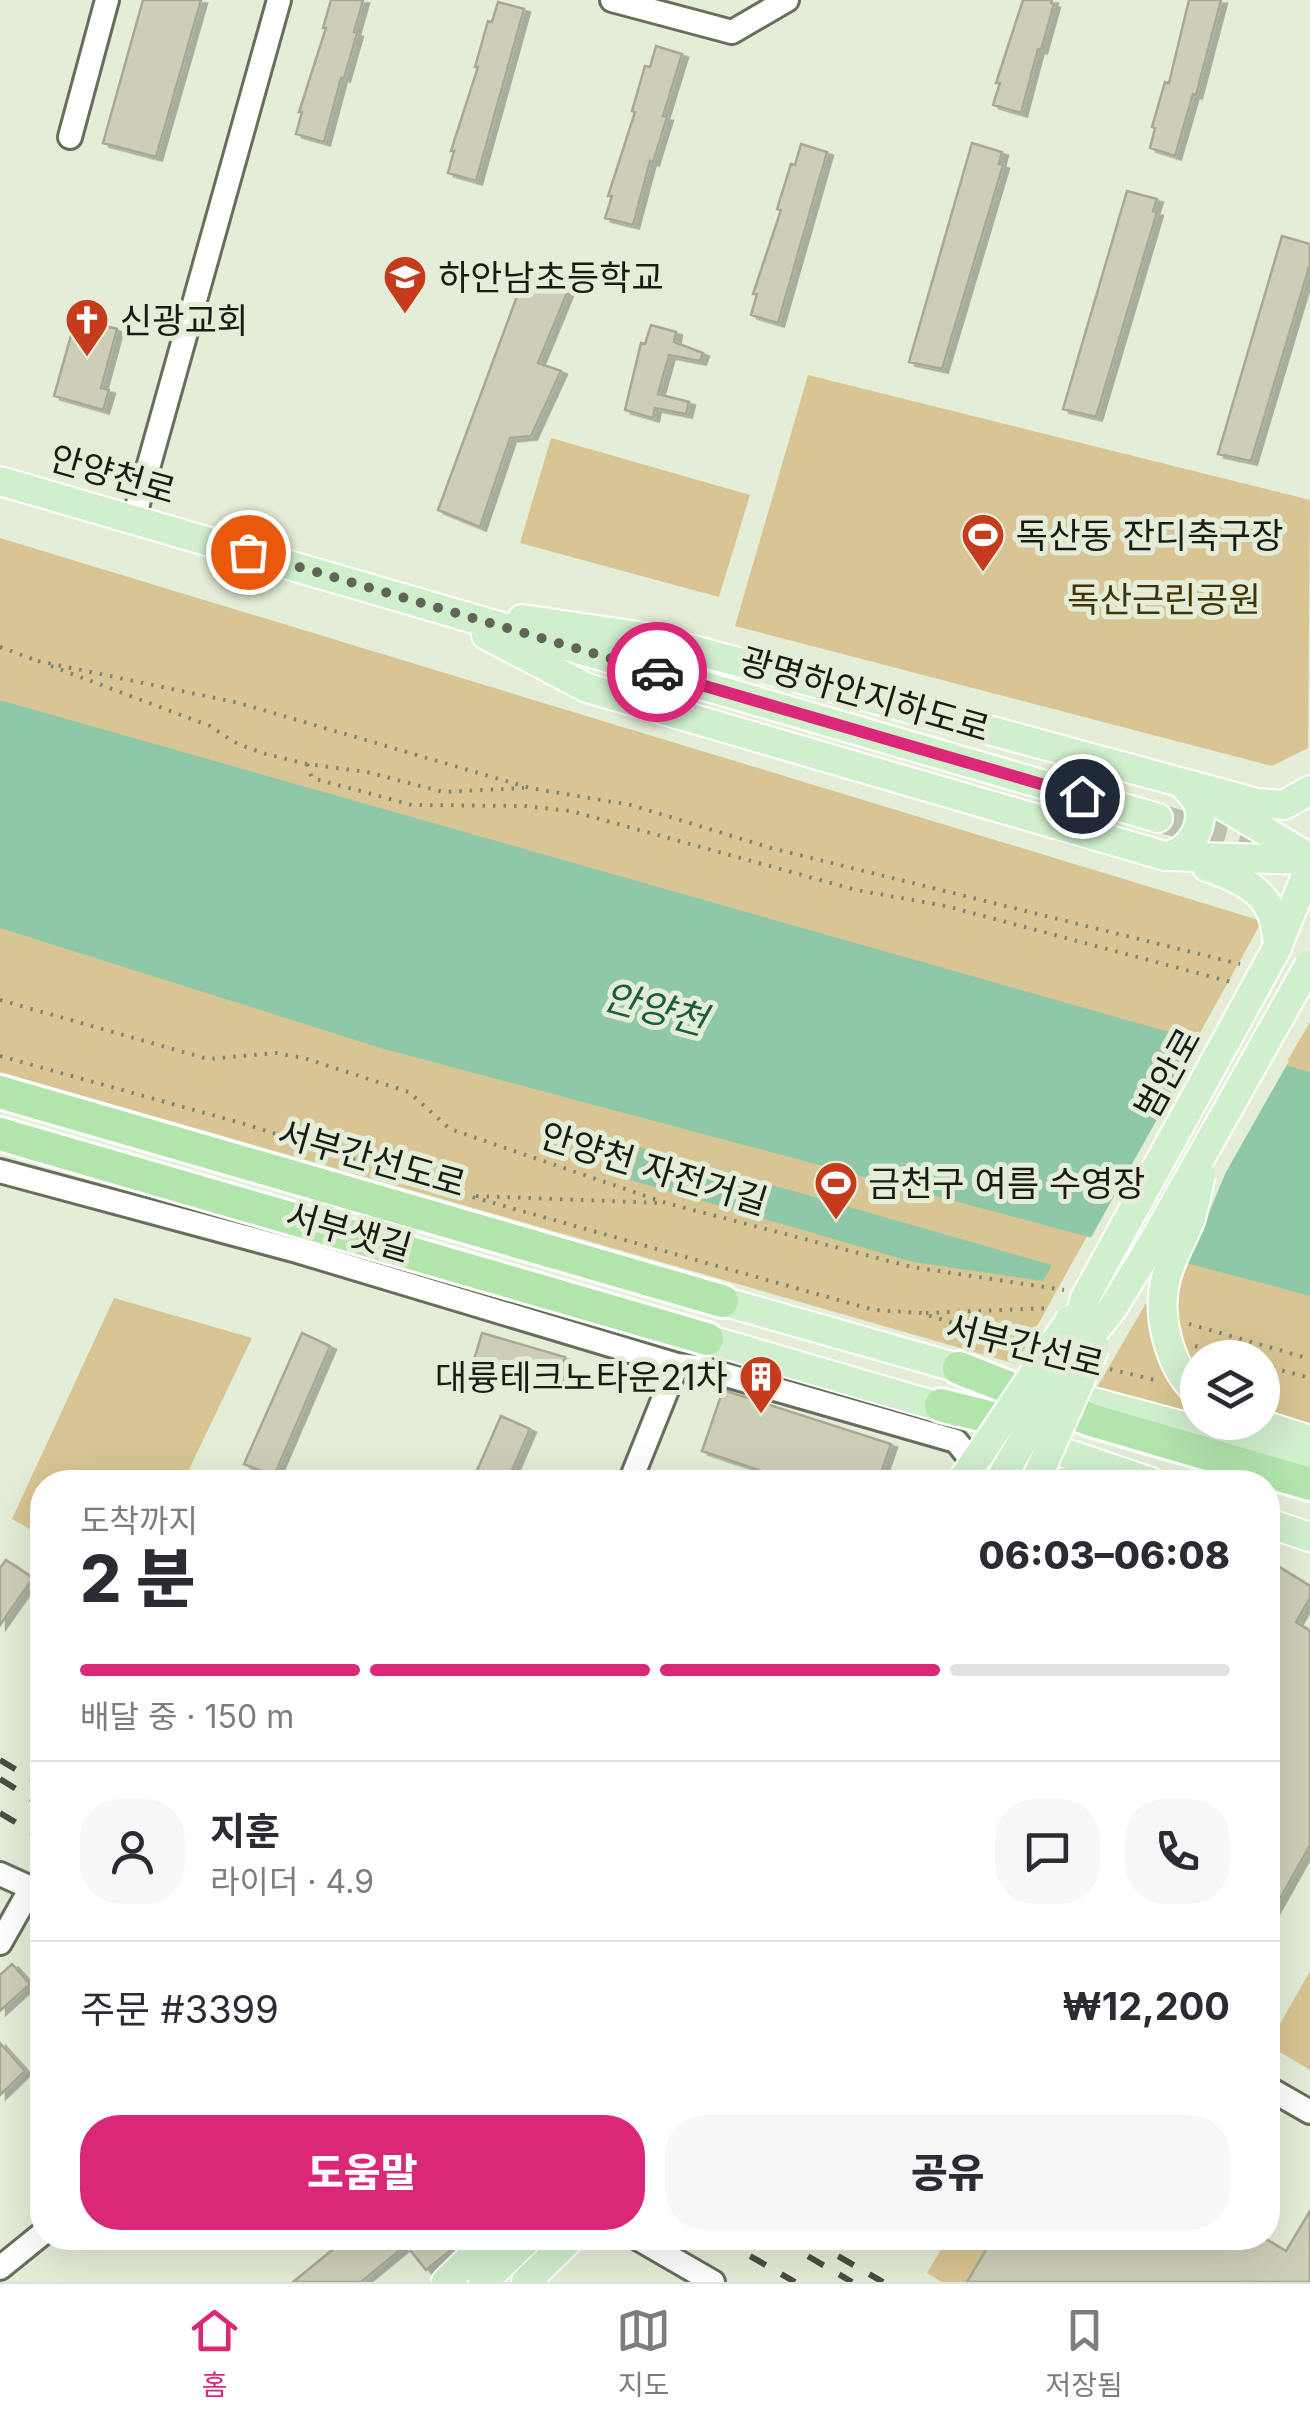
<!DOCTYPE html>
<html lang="ko">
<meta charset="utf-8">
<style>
:root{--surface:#fff;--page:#f7f7f7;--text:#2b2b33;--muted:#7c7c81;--line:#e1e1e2;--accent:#db2777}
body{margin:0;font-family:Inter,"Noto Sans KR",sans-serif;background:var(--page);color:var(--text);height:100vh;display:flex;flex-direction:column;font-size:38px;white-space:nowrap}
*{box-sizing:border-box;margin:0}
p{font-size:32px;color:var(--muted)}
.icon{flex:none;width:55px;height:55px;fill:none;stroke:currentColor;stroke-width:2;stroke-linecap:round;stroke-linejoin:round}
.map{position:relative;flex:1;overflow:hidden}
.details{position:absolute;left:30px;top:1470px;width:1250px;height:780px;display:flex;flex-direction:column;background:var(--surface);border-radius:40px;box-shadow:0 10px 40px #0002}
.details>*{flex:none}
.buttons{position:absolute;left:1180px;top:1340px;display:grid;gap:20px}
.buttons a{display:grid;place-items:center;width:100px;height:100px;border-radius:50%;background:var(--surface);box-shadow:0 10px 40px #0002;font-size:50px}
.pin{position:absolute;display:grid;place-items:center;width:85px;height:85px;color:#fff;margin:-42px;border:5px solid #fff;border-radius:50%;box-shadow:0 2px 10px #0007}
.courier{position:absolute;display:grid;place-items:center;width:100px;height:100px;margin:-50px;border:8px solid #db2777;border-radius:50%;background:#fff;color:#222;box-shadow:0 2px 12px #0007}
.summary em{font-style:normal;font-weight:800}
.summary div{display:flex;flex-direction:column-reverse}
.summary{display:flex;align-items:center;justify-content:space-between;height:170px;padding:0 50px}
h1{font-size:65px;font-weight:800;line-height:75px}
.bar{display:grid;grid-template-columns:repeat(4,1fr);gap:15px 10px;align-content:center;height:120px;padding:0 50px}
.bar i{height:12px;border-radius:8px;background:var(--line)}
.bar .selected{background:var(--accent)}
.bar p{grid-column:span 4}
.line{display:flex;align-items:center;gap:25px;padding:0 50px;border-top:2px solid var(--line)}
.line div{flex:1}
.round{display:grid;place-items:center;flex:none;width:105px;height:105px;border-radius:40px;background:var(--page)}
.cta{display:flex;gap:20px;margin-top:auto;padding:20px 50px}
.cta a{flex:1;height:115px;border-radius:40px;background:var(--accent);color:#fff;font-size:40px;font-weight:800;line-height:115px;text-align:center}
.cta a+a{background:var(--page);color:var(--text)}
.tab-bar{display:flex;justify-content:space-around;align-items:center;height:140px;border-top:2px solid var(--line);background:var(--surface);font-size:28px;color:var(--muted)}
.tab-bar a{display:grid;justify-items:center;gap:5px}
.tab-bar .selected{color:var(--accent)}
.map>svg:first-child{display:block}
</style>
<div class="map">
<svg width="1310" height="2282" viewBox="0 0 1310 2282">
<defs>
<filter id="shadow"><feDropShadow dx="6" dy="3.5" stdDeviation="0" flood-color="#0004"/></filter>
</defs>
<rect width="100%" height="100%" fill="#e4edd7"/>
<path fill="#d9c593" d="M808 375 1310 500 1308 748 1272 766 735 626Z
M551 438 750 495 719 597 520 543Z
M0 538 1262 921 1016 1364 0 1072Z
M1310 1022V1435L1263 1421 1262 1358H1198L1197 1407 1190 1405 1186 1418 1093 1394Z
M114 1298 252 1338 183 1482H42V1536L12 1519Z
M1310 1971V2070L1268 2045Z
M948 2238H993L967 2282H942L927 2273Z"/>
<path fill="#8fc8a9" d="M0 700 1310 1072V1296L384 1049 0 928Z
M640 1147 1052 1265 1043 1281 913 1262 630 1180Z"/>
<path fill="#e4edd7" d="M1203 1037 1289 1061 1226 1172 1186 1267 1089 1241Z"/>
<path fill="#ceceb8" stroke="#a9a993" stroke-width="2.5" filter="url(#shadow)" d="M143 0H201L156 157 103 143Z
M331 0H363L354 32 357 33 344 78H341L324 142 296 134 302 112H299L326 28H323Z
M1023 0H1052L1051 3 1054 4 1041 50 1038 49 1021 113 993 105 1000 83H996Z
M1189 0H1221L1196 95 1193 94 1175 156 1150 148 1155 128 1152 127 1165 82 1169 83Z
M498 2 524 9 476 181 448 173 454 151H451L478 67H475L488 21 492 22Z
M656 46 682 54 663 116 667 117 653 162 650 161 633 225 605 218 612 196H608L635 112 632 111 645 66 650 67Z
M972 143 1002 152 999 164 1003 165 942 369 909 362Z
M801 144 827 152 778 323 751 315 757 294H753L781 210 777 209 791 164 795 165Z
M1127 191 1157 199 1153 211 1157 212 1096 417 1063 409Z
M1282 236 1310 244V264L1251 461 1218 454Z
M527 269 571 283 538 363 561 371 531 436 510 438 480 527 438 510Z
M76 318 117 329 101 388 109 390 103 410 54 396Z
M651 325 676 332 674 342 703 353 700 361 669 355 658 394 689 402 686 414 655 408 653 418 625 410 641 343 645 344Z
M302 1333 330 1346 274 1476 244 1464Z
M482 1333 565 1357 557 1384 474 1360Z
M723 1390 891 1444 878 1482H794L702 1451Z
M501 1416 530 1429 507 1482H472Z
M6 1560 33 1578 0 1625V1568Z
M1268 1560 1310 1586V1598L1296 1622 1310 1631V1845L1268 1920Z
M12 1964 30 1984 0 2011V1975Z
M0 2043 25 2071 0 2095Z
M1310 2211V2282H967L993 2238H1264L1286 2251Z
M347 2238H466L426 2270 406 2245 361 2282H293Z"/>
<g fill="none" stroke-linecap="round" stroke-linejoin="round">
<path stroke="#bbc3b0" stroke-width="28" stroke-dasharray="28 14" stroke-linecap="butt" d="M1158 818 1296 855"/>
<defs>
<path id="minor" d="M612 0 732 32 787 0
M70 137 107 0
M134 518 279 0
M0 1171 297 1251 677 1365 698 1367 956 1441 984 1476 1001 1482
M630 1482 677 1365
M0 1874 42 1893
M0 1943 30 1890
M1268 2088 1310 2112
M637 2238 713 2282
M0 2268 42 2234"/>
<path id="major" d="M0 481 1158 818
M522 619 646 637 1257 803 1284 805 1310 790
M486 635 587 688 1165 856 1310 860
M1220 804 1310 858
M1165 856C1186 854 1204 830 1199 808 1197 797 1187 789 1180 782
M1207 867C1251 882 1278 897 1277 948
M1279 942 1310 866
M722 1301 976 1373
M707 1339 957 1412
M1052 1391 1310 1460
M1254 1422 1310 1440
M1030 1441 1151 1482
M1065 1482H1069
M1268 1523 1310 1537
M446 2282 491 2238
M483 2282 529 2238
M526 2282 571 2238"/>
<path id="highway" d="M0 1092 722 1301
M0 1134 707 1339
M959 1368 1091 1420 1310 1484
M941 1405 1029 1427"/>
</defs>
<use href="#minor" stroke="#676f5c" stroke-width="28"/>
<use href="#major" stroke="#fff" stroke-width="32"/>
<use href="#highway" stroke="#fff" stroke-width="38"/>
<path stroke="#7f8576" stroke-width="4" stroke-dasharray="2.5 8" stroke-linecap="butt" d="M0 647 38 661
M38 661 239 703 530 788 631 805 771 848 1240 964
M51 666 210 726 234 742 262 753 307 764 367 772 443 792 524 788
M307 764 312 778 412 805 524 806 571 811 856 890 946 906 1231 982
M0 1000 208 1059 276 1053 304 1058 409 1092 450 1129 666 1203 912 1267 1064 1290
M0 1056 248 1125 465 1195 874 1310 921 1313 1024 1345
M476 1196 661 1203
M926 1313 1051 1308
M1189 1324 1310 1359
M1195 1346 1237 1358
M1262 1365 1310 1378
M1110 1369 1159 1381"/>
<use href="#minor" stroke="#fff" stroke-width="22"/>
<use href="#major" stroke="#d0efcd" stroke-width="28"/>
<use href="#highway" stroke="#b1e5ac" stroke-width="32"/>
<path stroke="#4a4e43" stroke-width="6" stroke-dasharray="18 18" stroke-linecap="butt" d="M0 1760 42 1785
M0 1779 42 1805
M0 1813 42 1838
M719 2238 795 2282
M777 2238 852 2282
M807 2238 883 2282"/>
<defs>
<path id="major-bridge" d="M1069 1354 1085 1298 1277 948
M1198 1393C1169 1368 1156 1314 1166 1278 1171 1259 1182 1240 1190 1221 1195 1206 1197 1190 1201 1175
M961 1482 1070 1320
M999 1482 1064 1369 1112 1309 1152 1244 1309 965
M1035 1482 1095 1347"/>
</defs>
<use href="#major-bridge" stroke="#fff" stroke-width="32" stroke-linecap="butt"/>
<use href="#major-bridge" stroke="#d0efcd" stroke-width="28"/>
</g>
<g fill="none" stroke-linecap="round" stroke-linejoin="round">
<path stroke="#606558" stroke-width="10" stroke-dasharray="0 18" d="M248 552 657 672"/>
<path stroke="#db2777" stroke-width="12" d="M657 672 1082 796"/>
</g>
<defs>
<symbol id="school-pin" viewBox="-11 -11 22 30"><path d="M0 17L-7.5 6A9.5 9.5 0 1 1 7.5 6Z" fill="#c53b1c" stroke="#e4edd7"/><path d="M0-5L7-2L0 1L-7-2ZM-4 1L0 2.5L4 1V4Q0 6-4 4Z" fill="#fff"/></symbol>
<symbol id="church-pin" viewBox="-11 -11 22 30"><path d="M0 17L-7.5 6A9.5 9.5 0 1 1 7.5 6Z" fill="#c53b1c" stroke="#e4edd7"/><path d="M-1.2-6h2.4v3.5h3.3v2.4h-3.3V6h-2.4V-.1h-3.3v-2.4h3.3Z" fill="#fff"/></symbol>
<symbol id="stadium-pin" viewBox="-11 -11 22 30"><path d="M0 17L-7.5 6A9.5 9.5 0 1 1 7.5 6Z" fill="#c53b1c" stroke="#e4edd7"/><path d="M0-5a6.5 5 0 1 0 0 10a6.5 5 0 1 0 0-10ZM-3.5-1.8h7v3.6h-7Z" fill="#fff"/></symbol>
<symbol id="building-pin" viewBox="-11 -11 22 30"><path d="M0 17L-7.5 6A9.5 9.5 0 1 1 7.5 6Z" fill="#c53b1c" stroke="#e4edd7"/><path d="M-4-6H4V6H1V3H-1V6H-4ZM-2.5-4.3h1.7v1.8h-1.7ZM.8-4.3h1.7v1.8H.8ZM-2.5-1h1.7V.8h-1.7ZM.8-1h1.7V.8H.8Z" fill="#fff"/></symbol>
</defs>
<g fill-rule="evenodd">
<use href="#school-pin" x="380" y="252" width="50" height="68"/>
<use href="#church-pin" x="62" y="295" width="50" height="68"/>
<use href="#stadium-pin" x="958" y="510" width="50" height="68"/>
<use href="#stadium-pin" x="811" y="1158" width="50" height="68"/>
<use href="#building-pin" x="736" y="1352" width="50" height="68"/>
</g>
<g text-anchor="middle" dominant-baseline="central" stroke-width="10" stroke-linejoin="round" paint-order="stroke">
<g font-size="35" fill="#191c14" stroke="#e4edd7" text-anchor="start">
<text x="438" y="277">하안남초등학교</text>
<text x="120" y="320">신광교회</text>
<text x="1016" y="535">독산동 잔디축구장</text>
<text x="868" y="1183">금천구 여름 수영장</text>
<text x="728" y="1377" text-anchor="end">대륭테크노타운21차</text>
</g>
<g font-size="35" fill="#191c14" stroke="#e4edd7">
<text transform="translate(113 474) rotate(16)">안양천로</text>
<text transform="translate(865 694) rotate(16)">광명하안지하도로</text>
<text transform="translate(1167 1073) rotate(-61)">범안로</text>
<text transform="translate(372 1158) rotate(16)">서부간선도로</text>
<text transform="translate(654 1168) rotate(17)">안양천 자전거길</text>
<text transform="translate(349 1231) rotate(16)">서부샛길</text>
<text transform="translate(1025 1345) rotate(14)">서부간선로</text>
</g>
<g font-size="35" fill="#433407" stroke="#e4edd7">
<text x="1164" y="599">독산근린공원</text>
</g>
<g font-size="38" font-style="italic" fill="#1a5d40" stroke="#e4edd7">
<text transform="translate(655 1008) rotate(15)">안양천</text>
</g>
</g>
</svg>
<div class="buttons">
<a><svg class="icon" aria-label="layers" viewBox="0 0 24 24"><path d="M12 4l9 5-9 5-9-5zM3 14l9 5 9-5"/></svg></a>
</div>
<div class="pin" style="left:248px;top:552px;background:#ea580c"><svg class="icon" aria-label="bag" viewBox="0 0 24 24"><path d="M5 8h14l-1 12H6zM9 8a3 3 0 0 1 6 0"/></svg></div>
<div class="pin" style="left:1082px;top:796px;background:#1f2937"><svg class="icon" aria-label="home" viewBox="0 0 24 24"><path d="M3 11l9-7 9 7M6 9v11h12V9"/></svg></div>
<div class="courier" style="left:657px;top:672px"><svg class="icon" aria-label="car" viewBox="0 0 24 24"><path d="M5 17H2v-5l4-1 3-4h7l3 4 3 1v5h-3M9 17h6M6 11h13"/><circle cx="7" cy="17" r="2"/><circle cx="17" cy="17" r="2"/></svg></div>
<section class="details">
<div class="summary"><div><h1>2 분</h1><p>도착까지</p></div><em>06:03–06:08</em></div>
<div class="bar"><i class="selected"></i><i class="selected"></i><i class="selected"></i><i></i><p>배달 중 · 150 m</p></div>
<div class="line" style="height:180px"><a class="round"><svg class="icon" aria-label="person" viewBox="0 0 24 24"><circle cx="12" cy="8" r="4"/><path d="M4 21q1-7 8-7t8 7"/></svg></a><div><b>지훈</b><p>라이더 · 4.9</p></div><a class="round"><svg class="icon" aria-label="chat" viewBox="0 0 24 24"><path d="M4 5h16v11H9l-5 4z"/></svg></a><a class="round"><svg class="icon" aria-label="phone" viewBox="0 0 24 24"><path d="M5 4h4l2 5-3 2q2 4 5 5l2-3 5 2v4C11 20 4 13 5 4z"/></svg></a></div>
<div class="line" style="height:130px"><div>주문 #3399</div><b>₩12,200</b></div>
<div class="cta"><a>도움말</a><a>공유</a></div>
</section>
</div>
<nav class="tab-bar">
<a class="selected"><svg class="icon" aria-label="home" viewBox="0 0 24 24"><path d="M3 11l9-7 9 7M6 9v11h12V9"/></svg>홈</a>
<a><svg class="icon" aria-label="map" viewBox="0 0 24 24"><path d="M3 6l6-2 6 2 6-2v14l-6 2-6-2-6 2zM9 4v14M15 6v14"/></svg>지도</a>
<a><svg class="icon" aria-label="saved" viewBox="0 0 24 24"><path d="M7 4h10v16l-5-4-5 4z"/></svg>저장됨</a>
</nav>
